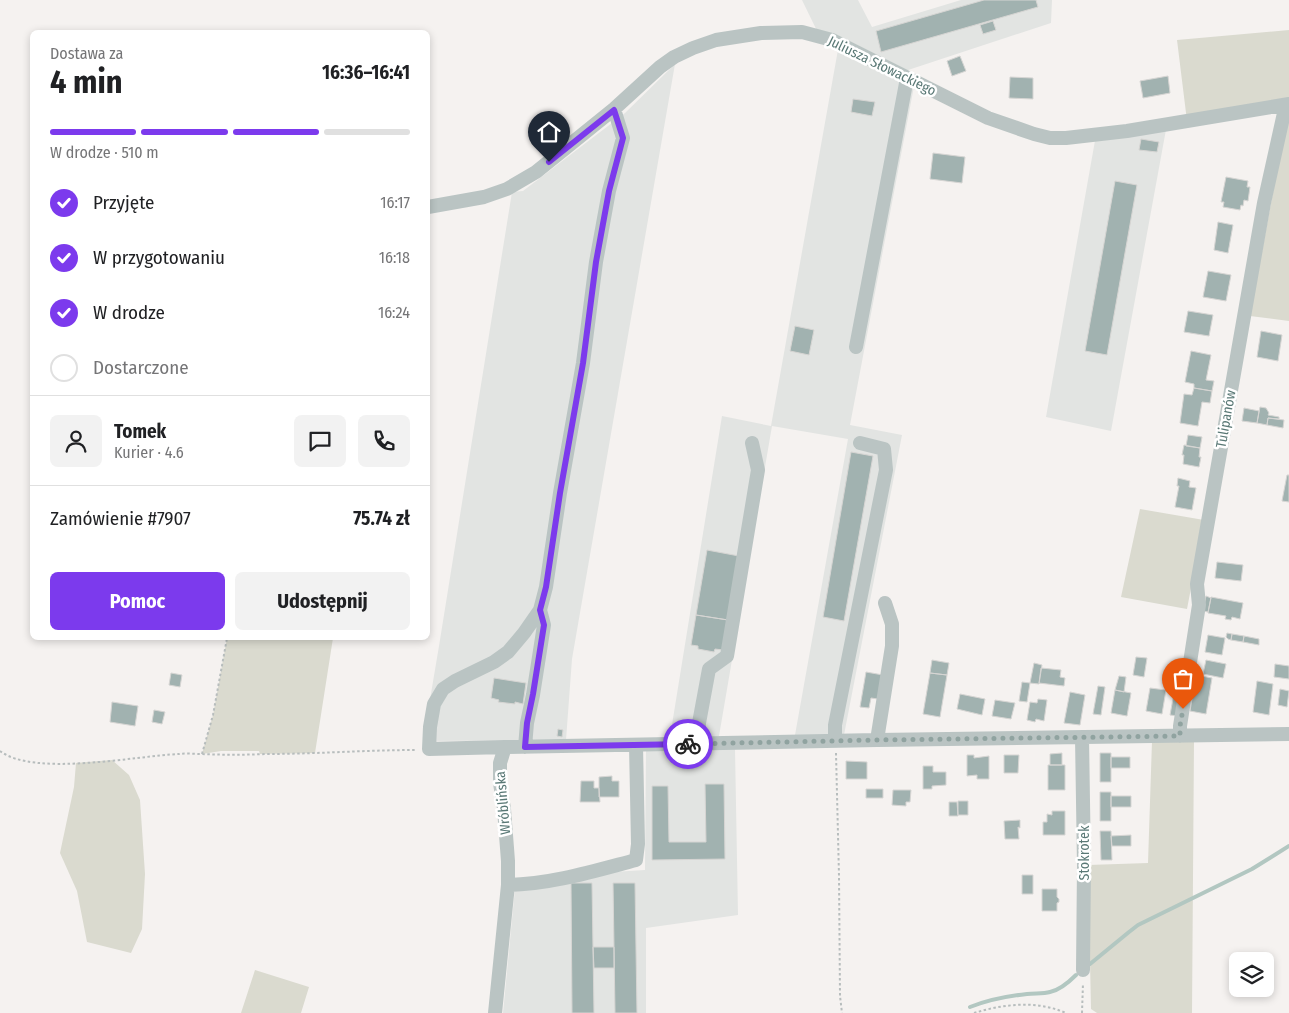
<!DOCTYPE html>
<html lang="pl">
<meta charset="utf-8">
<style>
:root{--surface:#fff;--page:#f2f2f2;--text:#202124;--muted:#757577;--line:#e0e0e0;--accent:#7c3aed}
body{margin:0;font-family:"Fira Sans Condensed",sans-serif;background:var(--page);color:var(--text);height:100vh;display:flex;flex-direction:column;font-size:19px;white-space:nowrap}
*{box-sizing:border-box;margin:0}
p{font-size:16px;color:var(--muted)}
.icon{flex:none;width:28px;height:28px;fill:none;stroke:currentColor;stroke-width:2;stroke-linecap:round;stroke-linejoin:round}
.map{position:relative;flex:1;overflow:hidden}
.details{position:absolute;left:30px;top:30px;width:400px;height:610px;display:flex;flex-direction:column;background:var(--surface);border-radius:8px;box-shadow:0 2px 8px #0003}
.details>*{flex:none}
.tools{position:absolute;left:1229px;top:952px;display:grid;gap:10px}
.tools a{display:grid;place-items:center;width:45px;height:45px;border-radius:8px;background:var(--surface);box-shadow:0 2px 8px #0003;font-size:25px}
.pin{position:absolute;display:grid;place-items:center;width:42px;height:42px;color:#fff;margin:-51px -21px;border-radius:50% 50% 50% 0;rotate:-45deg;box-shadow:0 0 5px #0007}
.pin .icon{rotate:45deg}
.courier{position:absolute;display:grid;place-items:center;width:50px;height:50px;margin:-25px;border:4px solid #7c3aed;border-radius:50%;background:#fff;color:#222;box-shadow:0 1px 6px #0007}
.head em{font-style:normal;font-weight:700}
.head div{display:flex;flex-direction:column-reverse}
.head{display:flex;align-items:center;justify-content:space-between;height:85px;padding:0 20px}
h1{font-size:32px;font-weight:700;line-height:38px}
.bar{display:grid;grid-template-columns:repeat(4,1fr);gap:8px 5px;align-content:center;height:60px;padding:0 20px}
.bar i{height:6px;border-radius:4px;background:var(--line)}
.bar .current{background:var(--accent)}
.bar p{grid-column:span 4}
.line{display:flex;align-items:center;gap:12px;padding:0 20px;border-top:1px solid var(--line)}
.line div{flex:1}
.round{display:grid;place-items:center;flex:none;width:52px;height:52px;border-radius:8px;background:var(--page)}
ol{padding:0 20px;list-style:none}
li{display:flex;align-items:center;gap:15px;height:55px}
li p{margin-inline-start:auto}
li .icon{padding:5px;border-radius:50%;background:var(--accent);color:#fff;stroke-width:4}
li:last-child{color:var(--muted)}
li i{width:28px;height:28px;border:2px solid var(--line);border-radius:50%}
.primary-button{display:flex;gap:10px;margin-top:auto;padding:10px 20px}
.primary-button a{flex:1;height:58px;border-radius:8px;background:var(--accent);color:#fff;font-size:20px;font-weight:700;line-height:58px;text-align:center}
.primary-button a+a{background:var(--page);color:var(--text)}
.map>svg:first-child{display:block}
</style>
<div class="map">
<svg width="1289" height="1013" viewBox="0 0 1289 1013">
<rect width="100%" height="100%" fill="#f5f2f0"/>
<path fill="#e2e4e2" d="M802 0H858L872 27 961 0H1052L1051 23 899 73 915 81 850 425 902 435 844 735H795L848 439 772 426 719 736 670 737 722 416 771 426 839 44 820 37Z
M675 64 572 659 566 740 423 741 439 646 512 192 523 191 625 113Z
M1167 124 1111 431 1046 417 1096 135Z
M735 749 738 915 646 928V1013H503L516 878 645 870 646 750Z"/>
<path fill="#dadacf" d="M1289 30V104L1187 121 1177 40Z
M1289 106V321L1250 316Z
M1140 509 1204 520 1187 609 1121 597Z
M227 638H333L315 753 260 754 259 751H221L202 754 213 715Z
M1152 741H1194L1192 1013H1097L1091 1009 1088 865 1148 863Z
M112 760 129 775 140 800 145 874 142 929 131 953 87 942 77 891 60 853 74 787 76 763Z
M255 970 309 987 301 1013H241Z"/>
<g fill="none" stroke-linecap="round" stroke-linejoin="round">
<path stroke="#b2c7c1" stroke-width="4" d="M1090 964 1129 932 1138 925 1252 869 1289 846
M970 1007C988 1000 1008 996 1027 994 1035 993 1043 994 1050 992 1060 990 1069 982 1076 975"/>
</g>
<path fill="#a1b2b0" stroke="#d6d5d3" d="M984 0H1036L1038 7 881 52 876 31Z
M993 21 996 30 983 34 980 25Z
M960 56 966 71 952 76 947 61Z
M1168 76 1170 93 1143 98 1140 81Z
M1010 77 1033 78V99L1009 98Z
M853 99 875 102 872 116 851 112Z
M1141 139 1159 142 1157 152 1139 150Z
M933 153 965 157 962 183 930 179Z
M1226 177 1248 181 1247 187H1250L1248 201 1244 200 1243 206 1241 205 1240 210 1223 207 1224 202H1221Z
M1115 181 1137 185 1107 355 1085 351Z
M1218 222 1233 225 1228 253 1214 250Z
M1208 271 1231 275 1226 301 1203 297Z
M1188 311 1213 315 1209 336 1184 332Z
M795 326 814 330 809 355 790 351Z
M1261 331 1282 335 1278 361 1257 357Z
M1191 351 1211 355 1206 380 1214 381 1212 391 1194 388V384L1185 382Z
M1194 388 1212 391 1210 403 1202 402 1198 426 1180 423 1184 394 1192 395Z
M1260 407 1266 408 1269 413 1268 415 1279 417V419L1268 418 1267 425 1257 423Z
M1244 408 1259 411 1257 423 1242 421Z
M1268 418 1284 420 1283 428 1267 425Z
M1188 435 1202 437 1200 448 1186 446Z
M1184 445 1200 448 1199 457H1201L1199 467 1183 464 1184 455H1182Z
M851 452 873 456 844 621 823 617Z
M1287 475H1289V502L1282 501Z
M1178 478 1190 481 1189 487 1196 488 1192 510 1175 507 1179 486H1177Z
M707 550 739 556 728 620 696 615Z
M1217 562 1243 565 1241 581 1215 578Z
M1206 596 1211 598 1208 612 1203 611Z
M1211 597 1243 603 1240 619 1232 617 1231 620 1225 619 1226 616 1208 613Z
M696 615 728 620 723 650 715 649 714 652 698 649V646L691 645Z
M1227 633 1232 634 1231 640 1228 639 1226 637Z
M1232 634 1244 636 1243 642 1231 640Z
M1208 635 1225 638 1222 655 1205 652Z
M1244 636 1259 639V645L1243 642Z
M1136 657 1147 658 1144 677 1133 675Z
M932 660 949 663 947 675 930 673Z
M1206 660 1226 664 1223 678 1203 674Z
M1034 663 1042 665 1039 684 1030 683Z
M1275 664 1289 666V679L1274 677Z
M1041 668 1061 670 1060 677 1065 678 1064 686 1039 683Z
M866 672 883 675 878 699 871 698 869 708 860 707Z
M171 673 182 675 180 687 169 685Z
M930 673 947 675 940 717 923 714Z
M1196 675 1212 678 1206 714 1190 711Z
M1119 676 1126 677 1124 692 1115 690Z
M494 678 526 683 523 704 515 702V704L498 702 499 700 491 698Z
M1257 681 1273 684 1269 715 1253 712Z
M1022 682 1030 683 1027 702 1019 701Z
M1098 686 1105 687 1101 715 1093 714Z
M1150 688 1166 690 1162 714 1146 711Z
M1280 689 1289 691 1287 707 1278 705Z
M1115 690 1131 693 1127 716 1111 713Z
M1070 692 1085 695 1080 725 1064 723Z
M1174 693 1182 694 1178 716 1170 715Z
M960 694 985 699 982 715 957 709Z
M1038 699 1047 700 1044 721 1036 719 1035 722 1027 720 1030 702 1037 703Z
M995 700 1015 703 1011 719 992 716Z
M112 702 138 706 135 726 110 722Z
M154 710 165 712 162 724 152 722Z
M558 729 563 730 562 737 557 736Z
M1062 753V765H1050V754Z
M1100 753H1111V782H1100Z
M967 755H974V758L989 756V779H977V775L967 776Z
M1004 755H1019L1018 773H1004Z
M1111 757H1130V768H1111Z
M846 761 867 762V779H846Z
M1048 765H1065V790H1048Z
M923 766H933V772H946V785L932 786V789H923Z
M612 776V781H619V797H599V777Z
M581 781H594V788H599L600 802H580Z
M705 784H724L725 859 652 860V786H668L669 842H706Z
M866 789H883V798H866Z
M893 790H911L910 802H906V806L892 805Z
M1100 792H1111V821H1100Z
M1111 796H1131V807H1111Z
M958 801H968V815H958Z
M949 802H957L958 816H949Z
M1052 811H1065V835H1043V822H1047V814L1052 815Z
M1020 820V828L1018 827 1019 839H1005L1004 821Z
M1100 831H1111L1112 860H1101Z
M1131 835V846H1112L1111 836Z
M1022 875H1033V894H1022Z
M571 883H592L594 1013H572Z
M613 883H635L637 1013H615Z
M1042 889H1057V897L1059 899V902L1057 903V911H1042Z
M593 947H614V968H594Z"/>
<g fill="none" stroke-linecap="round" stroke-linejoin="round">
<path stroke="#b7bdbd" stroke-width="2" stroke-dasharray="2.5 2.5" stroke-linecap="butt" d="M0 751C34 777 135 756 179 754 186 753 194 754 201 754 223 755 244 755 266 754 316 754 366 750 417 750
M836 753 839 876 840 996 842 1013
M202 754 213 715 227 638
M974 1013C1004 1004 1036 1000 1066 1013
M1082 1013 1083 983"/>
<path stroke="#bac4c3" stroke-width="14" d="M428 207 484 197 507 189 536 172 614 109 660 67 674 57 693 48 716 40 761 33 802 32 832 40 988 118 1034 134 1050 138H1066L1127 131 1289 104
M856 347 907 78
M1180 736V726L1199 605 1197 584 1264 203 1284 113 1289 106
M1082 737 1084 865 1083 970
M877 740 892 646V624L885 603
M835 741V725L886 470 884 449 860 443
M698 744 699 723 709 669 727 656 758 470 752 443
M505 747 429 749 430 727 434 704 443 689 455 681 494 662 508 652 524 633 540 610 546 587 560 493 583 363 596 262 609 191 623 138 614 109
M525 747 527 723 533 695 544 625 540 610
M508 885C552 884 594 871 636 860L638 844 636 745
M495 1013 508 885V861L504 809 500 783V763L505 747 877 740 1289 734"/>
</g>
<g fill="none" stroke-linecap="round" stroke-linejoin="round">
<path stroke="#90a3a0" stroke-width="5" stroke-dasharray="0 9" d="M688 744 876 740 1180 736V726L1183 709"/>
<path stroke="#7c3aed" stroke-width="6" d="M549 162 614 110 623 138 609 191 596 262 583 363 560 493 546 587 540 610 544 625 533 694 527 723 525 747 688 744"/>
</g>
<g text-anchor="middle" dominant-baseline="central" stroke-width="5" stroke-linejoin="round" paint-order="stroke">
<g font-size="14" fill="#597875" stroke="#fff">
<text transform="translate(882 66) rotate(26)">Juliusza Słowackiego</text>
<text transform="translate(1226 419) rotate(-80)">Tulipanów</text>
<text transform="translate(503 803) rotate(-95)">Wróblińska</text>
<text transform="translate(1084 853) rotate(-90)">Stokrotek</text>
</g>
</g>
</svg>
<div class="tools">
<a><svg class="icon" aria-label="layers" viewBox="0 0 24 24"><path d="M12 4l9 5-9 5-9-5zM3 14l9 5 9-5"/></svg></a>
</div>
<div class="pin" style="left:1183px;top:709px;background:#ea580c"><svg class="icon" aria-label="bag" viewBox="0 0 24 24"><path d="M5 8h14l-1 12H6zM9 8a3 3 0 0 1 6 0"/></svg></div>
<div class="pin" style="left:549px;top:162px;background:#1f2937"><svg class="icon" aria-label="home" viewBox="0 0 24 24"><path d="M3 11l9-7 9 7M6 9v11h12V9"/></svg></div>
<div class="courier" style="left:688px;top:744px"><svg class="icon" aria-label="bike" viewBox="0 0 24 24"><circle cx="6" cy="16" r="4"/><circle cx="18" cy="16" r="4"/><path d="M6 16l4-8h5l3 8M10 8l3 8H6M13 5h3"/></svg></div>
<section class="details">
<div class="head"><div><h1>4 min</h1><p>Dostawa za</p></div><em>16:36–16:41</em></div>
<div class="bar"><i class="current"></i><i class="current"></i><i class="current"></i><i></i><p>W drodze · 510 m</p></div>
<ol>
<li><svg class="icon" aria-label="check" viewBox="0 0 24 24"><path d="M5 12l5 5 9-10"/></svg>Przyjęte<p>16:17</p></li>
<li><svg class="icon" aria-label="check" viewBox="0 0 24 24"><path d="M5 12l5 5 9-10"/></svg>W przygotowaniu<p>16:18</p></li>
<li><svg class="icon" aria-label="check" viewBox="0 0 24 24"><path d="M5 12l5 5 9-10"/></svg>W drodze<p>16:24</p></li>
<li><i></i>Dostarczone</li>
</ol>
<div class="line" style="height:90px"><a class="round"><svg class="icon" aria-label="person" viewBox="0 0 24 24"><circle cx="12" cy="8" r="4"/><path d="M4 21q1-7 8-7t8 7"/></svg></a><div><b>Tomek</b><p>Kurier · 4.6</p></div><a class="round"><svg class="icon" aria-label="chat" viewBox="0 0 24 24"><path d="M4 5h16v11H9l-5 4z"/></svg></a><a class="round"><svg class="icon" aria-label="phone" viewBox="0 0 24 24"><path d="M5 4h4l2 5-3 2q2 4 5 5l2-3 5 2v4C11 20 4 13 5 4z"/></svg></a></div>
<div class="line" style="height:65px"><div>Zamówienie #7907</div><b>75.74 zł</b></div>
<div class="primary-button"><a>Pomoc</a><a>Udostępnij</a></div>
</section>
</div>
